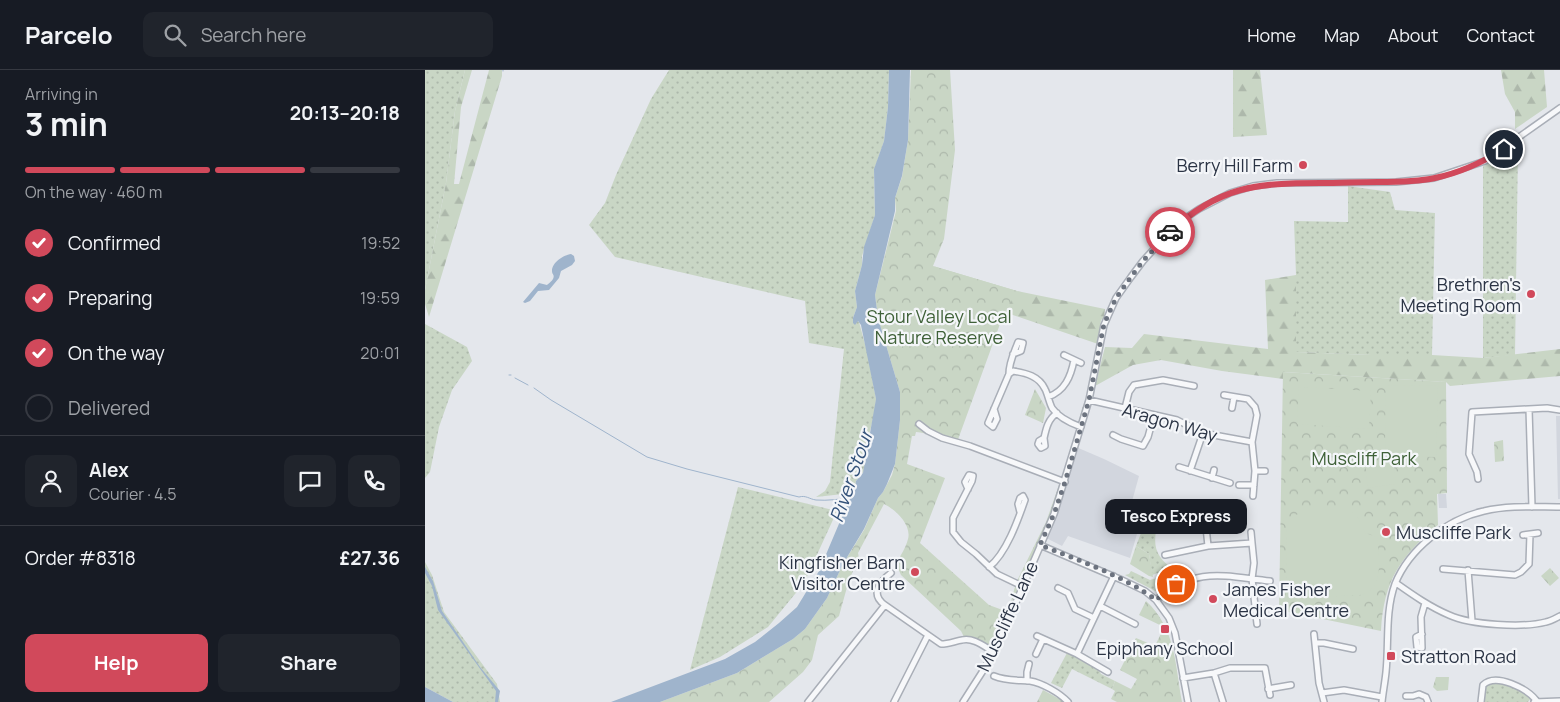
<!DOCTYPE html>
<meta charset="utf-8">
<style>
:root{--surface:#171b24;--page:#20242c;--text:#f1f3f6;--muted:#9ea1a6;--line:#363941;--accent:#d1495b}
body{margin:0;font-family:Manrope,sans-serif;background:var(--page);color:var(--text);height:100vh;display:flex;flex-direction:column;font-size:19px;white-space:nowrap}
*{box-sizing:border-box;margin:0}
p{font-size:16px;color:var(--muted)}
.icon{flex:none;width:28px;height:28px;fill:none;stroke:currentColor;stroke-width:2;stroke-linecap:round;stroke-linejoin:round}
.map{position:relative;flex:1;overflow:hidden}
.details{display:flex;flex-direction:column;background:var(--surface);width:425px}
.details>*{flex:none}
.pin{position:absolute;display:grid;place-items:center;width:42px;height:42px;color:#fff;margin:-21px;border:2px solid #fff;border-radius:50%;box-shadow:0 1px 5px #0007}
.courier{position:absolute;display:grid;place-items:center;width:50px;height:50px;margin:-25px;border:4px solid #d1495b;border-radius:50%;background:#fff;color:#222;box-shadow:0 1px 6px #0007}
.bubble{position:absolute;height:35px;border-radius:10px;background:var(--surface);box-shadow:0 2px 12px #0003;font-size:16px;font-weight:700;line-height:35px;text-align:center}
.overview em{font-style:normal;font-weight:700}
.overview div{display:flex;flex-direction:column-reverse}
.overview{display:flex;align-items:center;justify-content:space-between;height:85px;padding:0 25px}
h1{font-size:32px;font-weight:700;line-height:38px}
.bar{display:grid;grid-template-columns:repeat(4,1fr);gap:8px 5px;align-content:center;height:60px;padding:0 25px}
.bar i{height:6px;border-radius:4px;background:var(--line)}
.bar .on{background:var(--accent)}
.bar p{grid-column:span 4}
.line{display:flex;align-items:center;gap:12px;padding:0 25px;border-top:1px solid var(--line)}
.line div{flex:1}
.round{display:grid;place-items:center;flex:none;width:52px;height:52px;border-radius:10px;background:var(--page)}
ol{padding:0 25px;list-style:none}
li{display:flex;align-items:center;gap:15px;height:55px}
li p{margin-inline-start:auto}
li .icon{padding:5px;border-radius:50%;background:var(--accent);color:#fff;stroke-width:4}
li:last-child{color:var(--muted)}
li i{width:28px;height:28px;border:2px solid var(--line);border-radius:50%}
.primary-button{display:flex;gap:10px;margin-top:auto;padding:10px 25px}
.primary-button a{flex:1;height:58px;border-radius:10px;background:var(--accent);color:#fff;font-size:20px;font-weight:700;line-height:58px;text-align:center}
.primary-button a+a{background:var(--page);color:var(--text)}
header{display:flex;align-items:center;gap:30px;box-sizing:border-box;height:70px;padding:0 25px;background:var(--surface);border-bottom:1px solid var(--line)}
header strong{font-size:24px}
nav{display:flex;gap:28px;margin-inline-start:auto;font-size:18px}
.search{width:350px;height:45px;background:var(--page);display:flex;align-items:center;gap:12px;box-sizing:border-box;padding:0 18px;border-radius:10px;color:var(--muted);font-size:19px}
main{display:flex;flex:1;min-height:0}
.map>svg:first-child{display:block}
</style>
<header>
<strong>Parcelo</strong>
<div class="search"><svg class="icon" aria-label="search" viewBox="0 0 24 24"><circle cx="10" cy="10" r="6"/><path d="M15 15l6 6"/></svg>Search here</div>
<nav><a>Home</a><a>Map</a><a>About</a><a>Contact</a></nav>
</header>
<main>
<section class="details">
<div class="overview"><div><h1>3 min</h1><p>Arriving in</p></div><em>20:13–20:18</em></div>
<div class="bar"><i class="on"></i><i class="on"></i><i class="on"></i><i></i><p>On the way · 460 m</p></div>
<ol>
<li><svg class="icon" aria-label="check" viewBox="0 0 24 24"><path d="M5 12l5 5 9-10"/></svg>Confirmed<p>19:52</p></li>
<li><svg class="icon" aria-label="check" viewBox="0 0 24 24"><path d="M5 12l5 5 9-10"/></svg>Preparing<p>19:59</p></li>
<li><svg class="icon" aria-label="check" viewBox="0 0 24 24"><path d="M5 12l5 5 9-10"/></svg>On the way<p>20:01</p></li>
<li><i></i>Delivered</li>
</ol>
<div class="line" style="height:90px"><a class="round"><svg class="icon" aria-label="person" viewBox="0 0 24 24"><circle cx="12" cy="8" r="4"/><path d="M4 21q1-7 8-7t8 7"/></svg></a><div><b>Alex</b><p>Courier · 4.5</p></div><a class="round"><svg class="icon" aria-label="chat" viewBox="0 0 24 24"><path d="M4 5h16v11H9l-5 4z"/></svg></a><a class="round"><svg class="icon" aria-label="phone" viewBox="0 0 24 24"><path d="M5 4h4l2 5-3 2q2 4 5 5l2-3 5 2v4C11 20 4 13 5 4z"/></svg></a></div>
<div class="line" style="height:65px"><div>Order #8318</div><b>£27.36</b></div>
<div class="primary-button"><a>Help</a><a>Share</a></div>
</section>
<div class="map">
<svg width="1135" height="632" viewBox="0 0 1135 632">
<defs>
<pattern id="grass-dots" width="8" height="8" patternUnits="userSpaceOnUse" patternTransform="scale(1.25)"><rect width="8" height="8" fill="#c9d6c5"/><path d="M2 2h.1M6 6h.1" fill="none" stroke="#adb8ab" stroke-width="1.8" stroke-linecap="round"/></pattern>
<pattern id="forest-firs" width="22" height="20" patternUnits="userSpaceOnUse" patternTransform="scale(1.25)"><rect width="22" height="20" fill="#c9d6c5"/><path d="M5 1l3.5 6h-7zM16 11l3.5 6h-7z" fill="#adb8ab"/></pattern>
<pattern id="park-crowns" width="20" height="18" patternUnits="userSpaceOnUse" patternTransform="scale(1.25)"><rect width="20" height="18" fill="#c9d6c5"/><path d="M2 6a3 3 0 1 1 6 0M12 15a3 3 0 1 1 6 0" fill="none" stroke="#adb8ab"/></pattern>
</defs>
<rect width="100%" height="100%" fill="#e4e7ec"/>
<path fill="#d2d6de" d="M1131 346H1135V429H1133Z
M651 377 679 389 714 406 701 453 714 457 705 488 643 466 637 476 619 467Z
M1013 424H1021L1022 438H1014Z"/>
<path fill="url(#grass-dots)" d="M0 0H40L30 41 21 113 0 220Z
M244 0H464L463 37 459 71 449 100 450 145 437 186V195L430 221 432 237 428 248 434 252 443 285 451 329 450 341 443 369 439 401 431 411 430 419 427 423 391 427 400 421 405 412 419 279 384 273 380 231 190 187 164 155 180 133 191 105 226 29Z
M1093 77 1090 285 1058 288V96Z
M923 116 965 122 970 140 1010 143 1007 285H946L870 282 871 205 869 151 923 152Z
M0 254 42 277 47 291 27 320 14 357 5 402 0 408Z
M668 310 640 412 569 582 566 580 583 542 591 513 621 452 645 384 657 339Z
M313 417 412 441 379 513 343 557 295 587 265 600Z
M726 447 734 448C727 474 728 486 751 501L745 499 727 505 724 484 711 476 718 458 722 457Z
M0 492 7 505 19 542 72 614 75 632H28L0 617Z
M706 501 725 510 739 506 749 511 739 518 730 521 700 505 704 504Z
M643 581 671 595 676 604 690 611 687 619 647 599 637 618 626 613Z
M1064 613H1081L1106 626V628L1103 632H1059V618Z"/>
<path fill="url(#forest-firs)" d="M40 0H47L36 37 29 114H34L64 0H77V6L4 247 0 234V220L21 113 30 41Z
M808 0H835L842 65 808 67Z
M1076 0H1119L1122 37 1090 59V42L1080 24Z
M508 196 592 221 680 239 679 248 676 250 673 274 579 242 584 234Z
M871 205V282L946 285H1007L1058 288 1135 279V306L1025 316 1021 312 859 302 858 309 797 301 736 290 708 295 670 316 680 277 707 278 719 264 843 279 840 210Z
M618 620 640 632H612Z"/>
<path fill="url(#park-crowns)" d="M486 0H525L530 80 519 169 508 196 592 221 579 243 531 375C519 371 502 362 491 362L490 366H487L482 394 520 408 495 473 564 535 583 542 566 580 540 569 536 561 476 505 472 496V492C476 485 481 477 483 469 487 455 470 439 459 434L433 483 434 488 424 510 414 546 393 565 387 590 378 602 344 632H235L312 603 368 569 380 559 402 528 418 494 439 460 453 428 458 422 467 405 470 394 475 350V322L453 248 450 225 471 141 470 128 477 107 483 70Z
M858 302 1021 312 1022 423 1012 424 1013 455C975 487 959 510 956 561L854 540Z
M610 319 621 338 618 353 600 345Z
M1078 370 1079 391 1070 392 1069 372Z
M711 476 724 484 728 507 724 506 705 494Z
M1125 498 1134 508 1125 516 1116 506Z
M721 531C751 559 750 594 757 632H692L686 629 690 621 687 619 690 611 706 619 712 609 695 600 711 568 730 576 739 557 714 545Z
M1011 607H1024L1023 620 1012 621 1008 617Z"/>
<path fill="#c9d6c5" d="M961 315 1013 316 1011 387 960 386Z
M874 317 946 321 944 359 872 354Z
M968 389 971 414 943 418 940 392Z
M879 441H925C935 446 935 453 940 463L952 467C954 486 960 520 935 525 913 525 868 534 861 506L862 457C865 448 870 445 879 441Z"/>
<path fill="#9fb4cc" d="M464 0H485L483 70 477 106 470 128V141L450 225 453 248 475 322V350L470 394 462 414 458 422 453 428 439 459 418 494 402 528 380 559 368 569 312 603 235 632H186L300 589 330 572 354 553 372 537 394 501 427 423 430 419 431 411 438 403 451 329 436 255 433 251 430 255 428 253V248L432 237 430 221 437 195 439 177 450 145 449 99 459 71 463 37Z
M146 184 149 186 150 191 147 195 136 201 134 208 124 220 113 221 105 231 100 233 98 232 114 213 122 215C123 214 127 211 128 209 130 204 127 205 127 201 127 192 139 185 146 184Z
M0 497 8 511 17 541 55 597 75 621 73 632H70L71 621 13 540 7 516 0 503Z
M0 617 28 632H0Z"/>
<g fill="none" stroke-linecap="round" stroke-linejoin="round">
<path stroke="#9fb4cc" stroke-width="1" d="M78 1V0
M84 305H86
M90 308 103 315
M109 318 126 330 222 387 262 399 374 427C381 425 384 429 391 430 403 431 414 429 425 428"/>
<defs>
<path id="minor" d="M639 285 656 293
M584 304C584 292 589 283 593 272L598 273 596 281 588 284
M799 325 823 329 830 337 832 345 827 372 830 401 828 426
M623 327C640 321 646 306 649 290
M664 330 752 350 778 363 827 372
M700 338 704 322 709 315 738 310 769 316
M807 338 809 327
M569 339 572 349 568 357 563 353 584 304 588 301C601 303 614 306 620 319 623 325 624 332 627 338 634 348 645 353 656 357
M1104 339 1107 437
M494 354 503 361 517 368 545 376 640 412
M688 365 696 369 718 376 723 367 729 345
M619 368 620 376 616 378 613 374 614 371 619 368C621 359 623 349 632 343
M754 397 805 413
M765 401 778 363
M830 401H840
M787 408 789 400
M1053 409 1052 402 1044 384 1047 342 1122 338 1135 340
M814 415H829
M543 419 540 412 544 405 548 406 547 411 528 448V462L536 472 551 484 572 504 597 516
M729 435 778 452 781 457 783 476
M826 462 827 473
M1098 465 1113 463
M615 475 697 510 720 521 731 530 744 548 750 563 763 632
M740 485 783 476 827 473 829 493 827 509 832 554
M564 497C581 484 593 450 600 430L598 426 595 428 593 434 595 442
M1018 499 1090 505 1096 502 1104 494 1105 464
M1043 500 1047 551
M971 513C988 525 1005 537 1024 545 1046 555 1098 558 1121 552 1126 551 1131 548 1135 546
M633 518 643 523 650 539 669 548
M731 530C771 496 798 506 845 511
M460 535C445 525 454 512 466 503
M675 536 710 554
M889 564 894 613 899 632
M997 564 991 567 992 577 997 578 996 547 1000 533
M612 566 652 584 683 602
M890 573H899L928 579
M611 584 618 569
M652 584 689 506
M789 603 798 632
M569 606C581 611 592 610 605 611 617 613 635 623 643 632
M758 608 789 603 805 598H840L845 625
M602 611V602L604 594
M843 619 866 615
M897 623 919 620 957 627
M981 626H988L994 624 1001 627 1003 632
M383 632 460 535 516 574C524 574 530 571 537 570 548 567 560 577 569 582
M469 632 503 565
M538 632 561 596 574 572 629 444 664 330 679 255 691 228 706 207 718 191 740 167 759 149 774 139 805 123 828 116 852 113 971 112 1009 108 1060 91 1135 38
M957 632C958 622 960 612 961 602 964 573 960 542 970 514 984 479 1022 449 1059 441 1084 435 1110 437 1135 437
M1056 632 1058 615C1071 602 1102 619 1111 630
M1109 632 1135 631"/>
</defs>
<use href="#minor" stroke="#a9aeb7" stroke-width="8"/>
<use href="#minor" stroke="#f7f8fa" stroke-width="5"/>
</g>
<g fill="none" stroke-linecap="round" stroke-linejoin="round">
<path stroke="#6c737f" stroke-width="5" stroke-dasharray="0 9" d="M745 162 718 191 706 207 691 228 679 254 664 330 640 412 629 444 615 475C651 489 701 507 731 530L751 514"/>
<path stroke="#d1495b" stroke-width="6" d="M745 162C794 116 832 113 896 113 915 113 934 112 953 112 971 112 991 112 1010 108 1034 103 1058 92 1079 79"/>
</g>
<g fill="#d1495b" stroke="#f4f6f9" stroke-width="2">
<circle cx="878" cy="95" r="5"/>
<circle cx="1106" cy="224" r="5"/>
<circle cx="961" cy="462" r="5"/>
<circle cx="490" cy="502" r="5"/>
<circle cx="788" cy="529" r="5"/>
<rect x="735" y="554" width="10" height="10" rx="2.5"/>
<rect x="961" y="581" width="10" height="10" rx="2.5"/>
</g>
<g text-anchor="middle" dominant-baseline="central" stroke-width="4.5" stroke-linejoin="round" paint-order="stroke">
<g font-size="18" fill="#2b3445" stroke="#f4f6f9" text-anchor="end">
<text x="868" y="95">Berry Hill Farm</text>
<text x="1096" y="214">Brethren's<tspan x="1096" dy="21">Meeting Room</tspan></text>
<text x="971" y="462" text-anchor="start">Muscliffe Park</text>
<text x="480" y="492">Kingfisher Barn<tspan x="480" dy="21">Visitor Centre</tspan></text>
<text x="798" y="519" text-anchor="start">James Fisher<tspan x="798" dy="21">Medical Centre</tspan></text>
<text x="740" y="578" text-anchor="middle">Epiphany School</text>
<text x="976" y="586" text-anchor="start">Stratton Road</text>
</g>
<g font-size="18" fill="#3f6138" stroke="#f4f6f9">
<text x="514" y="246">Stour Valley Local<tspan x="514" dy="21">Nature Reserve</tspan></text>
<text x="939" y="388">Muscliff Park</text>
</g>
<g font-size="18" fill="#2b3445" stroke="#f4f6f9">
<text transform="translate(745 352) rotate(16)">Aragon Way</text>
<text transform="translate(582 546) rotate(-65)">Muscliffe Lane</text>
</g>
<g font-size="19" font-style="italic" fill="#34527a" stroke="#f4f6f9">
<text transform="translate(426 406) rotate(-71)">River Stour</text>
</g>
</g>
</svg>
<div class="pin" style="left:751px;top:514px;background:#ea580c"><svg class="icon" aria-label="bag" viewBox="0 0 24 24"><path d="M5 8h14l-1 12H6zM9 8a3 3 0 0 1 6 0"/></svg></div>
<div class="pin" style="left:1079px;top:79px;background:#1f2937"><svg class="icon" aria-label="home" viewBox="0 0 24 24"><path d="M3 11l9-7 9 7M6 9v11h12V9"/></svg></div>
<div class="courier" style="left:745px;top:162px"><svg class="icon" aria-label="car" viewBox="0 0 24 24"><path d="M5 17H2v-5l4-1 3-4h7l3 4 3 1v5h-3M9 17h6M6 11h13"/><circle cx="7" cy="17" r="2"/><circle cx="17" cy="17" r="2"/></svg></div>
<div class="bubble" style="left:680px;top:429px;width:142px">Tesco Express</div>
</div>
</main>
